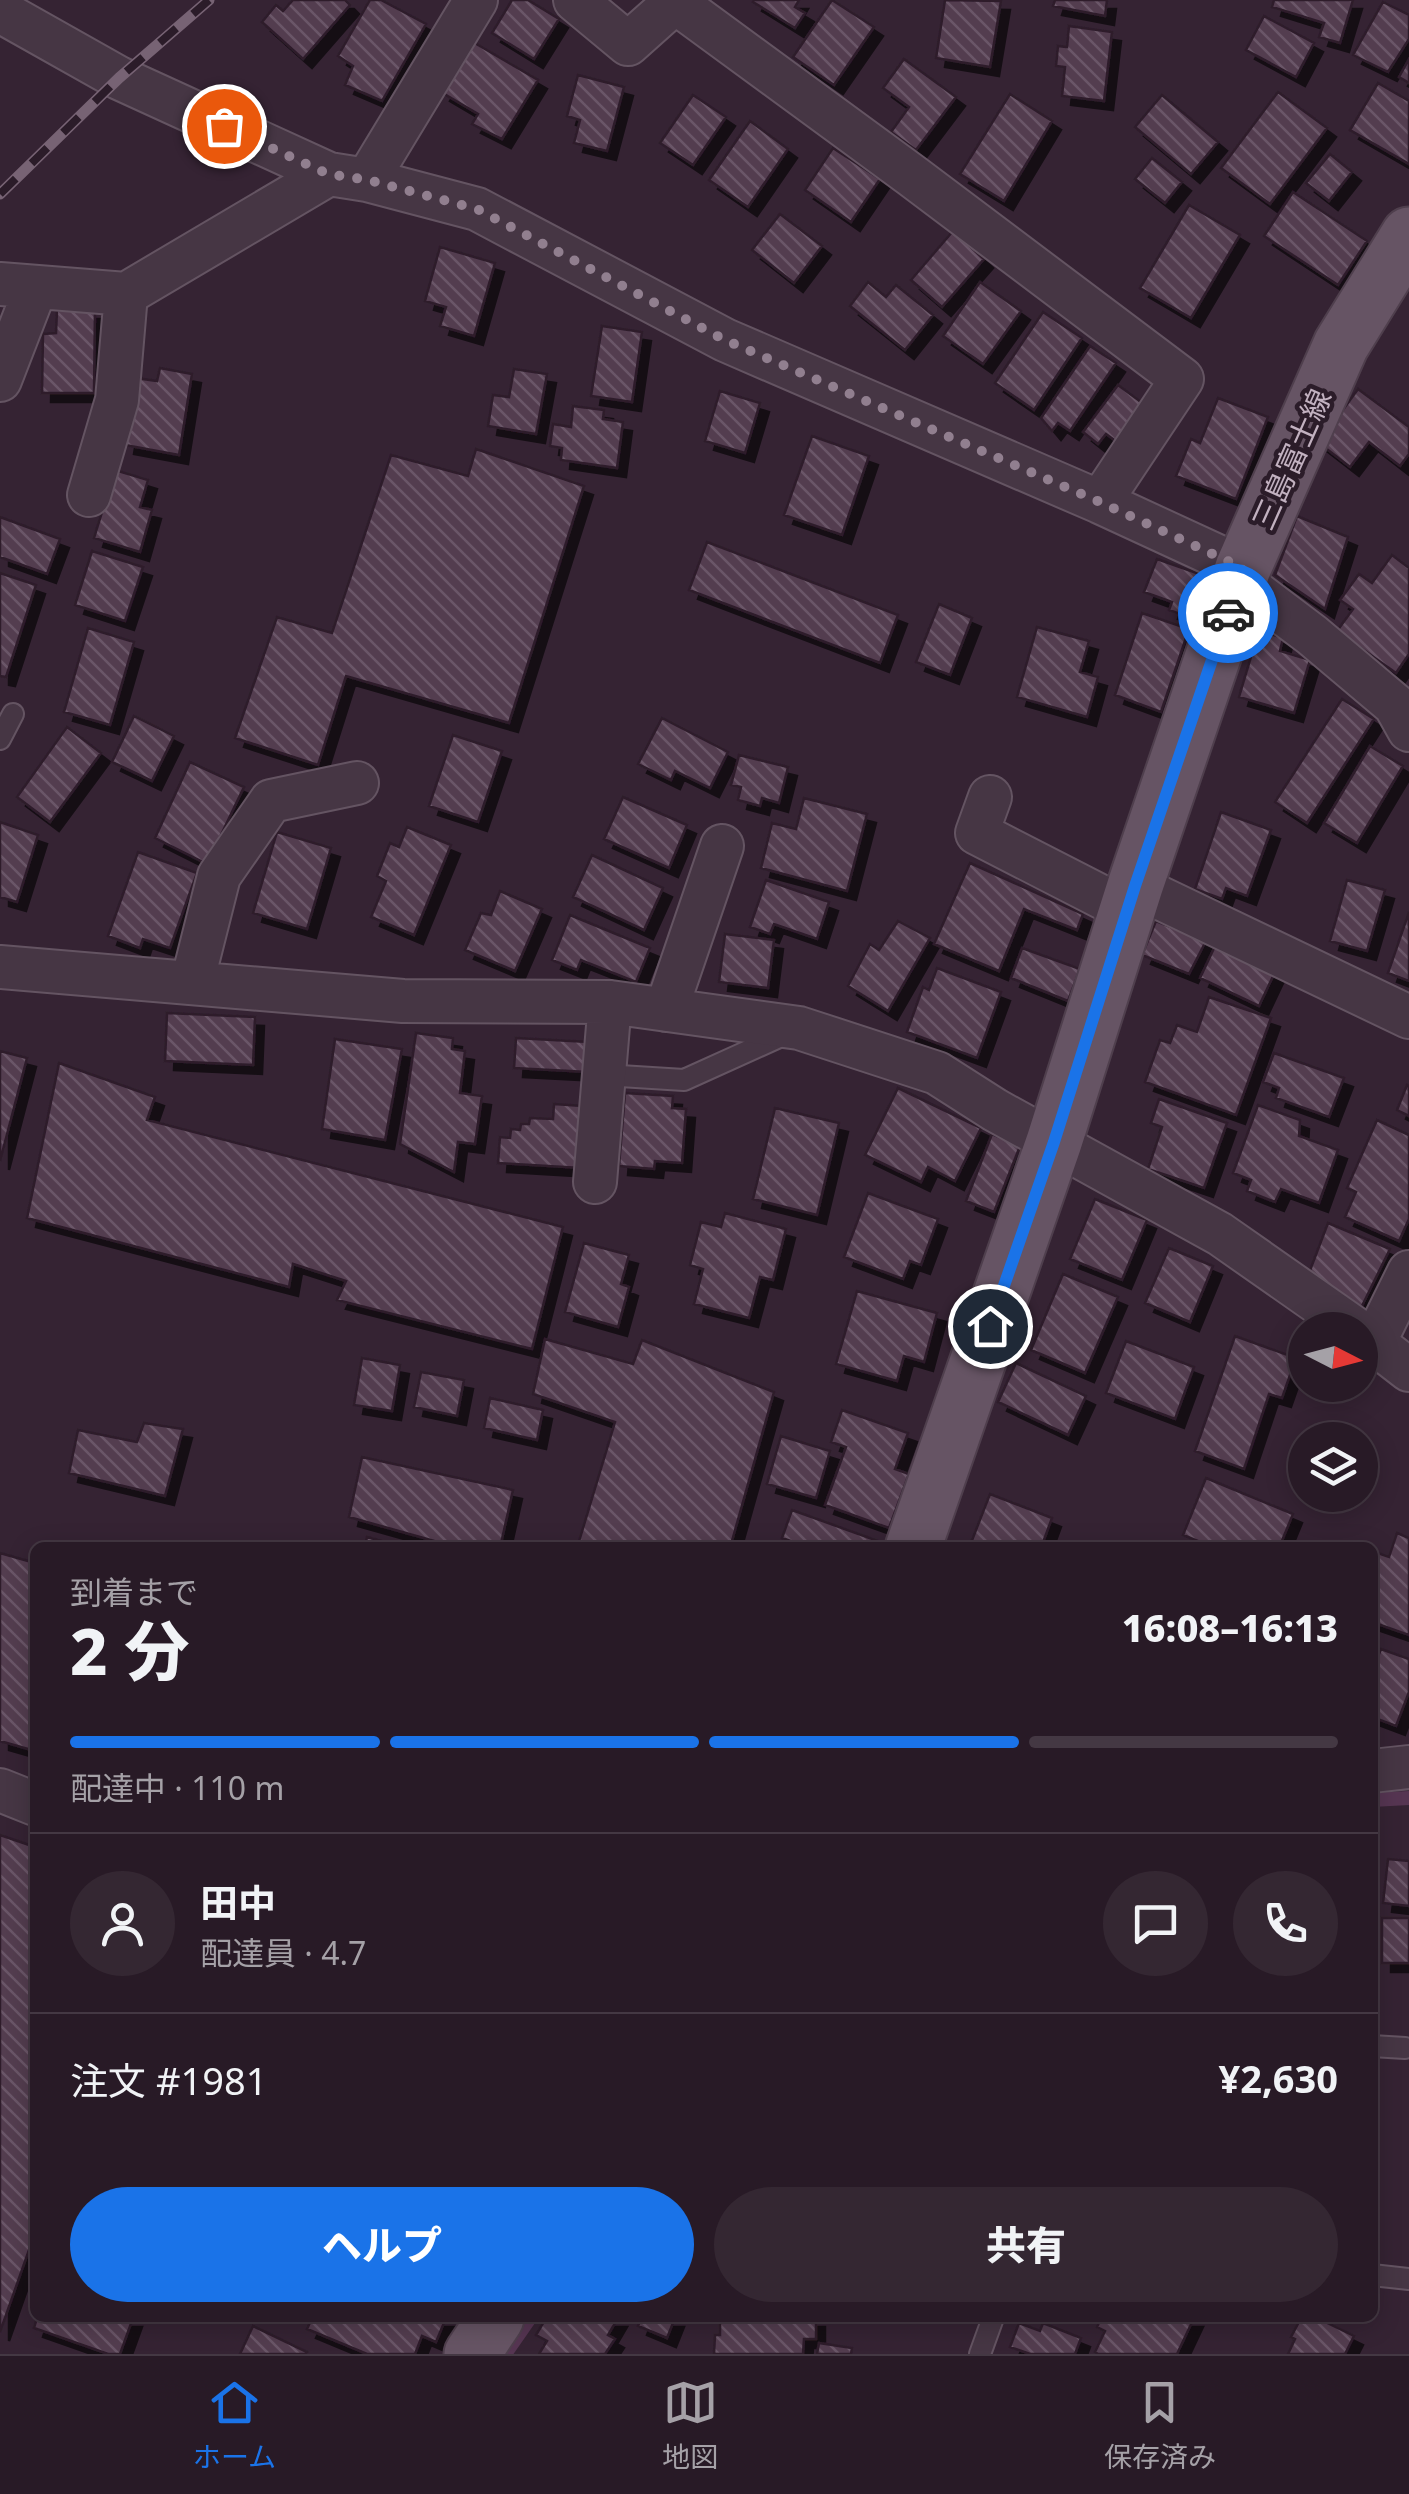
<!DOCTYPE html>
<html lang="ja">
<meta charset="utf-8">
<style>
:root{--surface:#281a26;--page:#342732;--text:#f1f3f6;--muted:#a5a1a7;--line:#443843;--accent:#1a73e8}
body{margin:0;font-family:"Noto Sans","Noto Sans JP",sans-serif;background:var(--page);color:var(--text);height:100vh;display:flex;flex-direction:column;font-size:38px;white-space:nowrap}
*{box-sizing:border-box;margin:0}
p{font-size:32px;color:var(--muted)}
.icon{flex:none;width:55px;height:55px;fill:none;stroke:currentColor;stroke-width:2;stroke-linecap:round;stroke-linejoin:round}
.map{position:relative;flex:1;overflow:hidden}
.side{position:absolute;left:30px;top:1542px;width:1348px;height:780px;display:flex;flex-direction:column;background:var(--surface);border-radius:15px;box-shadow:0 5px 25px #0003,0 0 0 2px var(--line)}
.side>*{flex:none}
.needle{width:65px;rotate:96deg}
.fabs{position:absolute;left:1288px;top:1312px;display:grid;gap:20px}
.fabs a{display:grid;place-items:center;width:90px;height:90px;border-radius:50%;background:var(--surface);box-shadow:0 5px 25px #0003,0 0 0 2px var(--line);font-size:50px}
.pin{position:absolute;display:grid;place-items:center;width:85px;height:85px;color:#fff;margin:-42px;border:5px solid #fff;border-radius:50%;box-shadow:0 2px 10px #0007}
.courier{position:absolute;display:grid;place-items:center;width:100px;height:100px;margin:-50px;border:8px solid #1a73e8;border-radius:50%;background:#fff;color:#222;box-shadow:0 2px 12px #0007}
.summary em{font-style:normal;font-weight:800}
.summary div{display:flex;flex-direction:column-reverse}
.summary{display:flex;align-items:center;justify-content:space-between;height:170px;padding:0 40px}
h1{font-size:65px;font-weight:800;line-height:75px}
.bar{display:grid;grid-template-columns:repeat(4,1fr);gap:15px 10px;align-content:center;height:120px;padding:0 40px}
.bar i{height:12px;border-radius:8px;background:var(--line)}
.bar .current{background:var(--accent)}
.bar p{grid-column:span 4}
.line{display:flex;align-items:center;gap:25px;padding:0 40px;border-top:2px solid var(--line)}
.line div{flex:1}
.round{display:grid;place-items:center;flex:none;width:105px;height:105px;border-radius:52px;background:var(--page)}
.cta{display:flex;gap:20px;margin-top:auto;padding:20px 40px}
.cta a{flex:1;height:115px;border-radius:60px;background:var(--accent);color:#fff;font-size:40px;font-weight:800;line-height:115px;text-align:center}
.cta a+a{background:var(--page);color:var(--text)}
.tabs{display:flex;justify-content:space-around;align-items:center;height:140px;border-top:2px solid var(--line);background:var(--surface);font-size:28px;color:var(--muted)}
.tabs a{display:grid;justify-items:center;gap:5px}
.tabs .current{color:var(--accent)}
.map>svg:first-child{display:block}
</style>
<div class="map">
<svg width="1409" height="2354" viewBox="0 0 1409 2354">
<defs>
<pattern id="building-back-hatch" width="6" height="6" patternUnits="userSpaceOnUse" patternTransform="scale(2.5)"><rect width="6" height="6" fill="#533c50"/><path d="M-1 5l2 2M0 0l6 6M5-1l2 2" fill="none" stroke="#6a5667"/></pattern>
<filter id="shadow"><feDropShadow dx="9" dy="9" stdDeviation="0" flood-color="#0009"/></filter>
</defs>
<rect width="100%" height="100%" fill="#352333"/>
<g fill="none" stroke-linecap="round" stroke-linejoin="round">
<path stroke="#563552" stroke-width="14" d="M1372 1800 1409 1798
M505 2354 530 2318"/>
</g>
<path fill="url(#building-back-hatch)" stroke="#2d1d2b" stroke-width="2.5" filter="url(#shadow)" d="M293 0H345L350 5 303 59 262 22 276 5 283 11Z
M370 0H381L426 24 382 101 345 85 353 66 338 56Z
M512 0H528L559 19 534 59 492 33Z
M754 0H799L795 7 805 13 795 28 753 2Z
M832 0 874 27 834 85 793 57Z
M945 0 1001 1 990 67 936 58Z
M1055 0H1107L1105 16 1053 6Z
M1274 0H1353L1340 43 1319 37 1324 23 1272 7Z
M1383 2 1409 15V39L1388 72 1353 55Z
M1264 16 1314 43 1296 77 1246 50Z
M1069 26 1112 32 1104 101 1062 96 1065 67 1056 66 1058 46 1067 47Z
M473 42 538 80 502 139 472 124 478 114 441 92Z
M904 59 956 97 916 150 891 132 909 107 883 88Z
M1409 59V83L1399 77Z
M578 75 624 87 607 151 574 143 580 120 567 116Z
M1378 83 1409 101V164L1350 130Z
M1278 92 1327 128 1270 204 1221 168Z
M1010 94 1052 121 1004 201 960 174Z
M693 95 726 117 693 165 660 143Z
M1162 95 1218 142 1191 174 1135 127Z
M750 121 788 149 748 207 709 180Z
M833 148 880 179 851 222 805 190Z
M1330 154 1352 172 1329 201 1306 183Z
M1152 158 1182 182 1165 203 1135 179Z
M1293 192 1367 241 1338 285 1264 236Z
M1189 205 1240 235 1191 318 1140 288Z
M780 214 822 246 794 283 752 250Z
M953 231 984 259 942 307 911 280Z
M440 247 495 263 474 336 440 326 446 307 425 301Z
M868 282 886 297 896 285 933 315 905 350 850 306Z
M980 282 1021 311 983 364 943 336Z
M57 310H95L94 393H42L43 334 56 333Z
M1043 312 1082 338 1034 410 995 383Z
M602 326 642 332 632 402 591 396Z
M1090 346 1116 363 1070 431 1058 423 1052 431 1041 418Z
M160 368 192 374 179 455 125 445 136 378 157 381Z
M514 369 547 374 536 434 488 426 493 395 509 397Z
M1118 385 1145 405 1117 442 1106 434 1098 444 1083 432Z
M1358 389 1409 427V454L1400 466 1369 442 1350 467 1319 443Z
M720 391 760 403 745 453 705 441Z
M1218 398 1268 417 1236 499 1176 476 1191 439 1200 443Z
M573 406 604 410 603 419 623 422 617 468 561 460 562 448 550 446 553 424 571 427Z
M812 436 869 456 842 535 784 515Z
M476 449 584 486 509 723 346 676 318 765 235 738 277 617 332 633 391 455 468 476Z
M115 470 148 480 140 507 152 510 140 552 94 538Z
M1297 516 1348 537 1325 609 1275 575Z
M0 517 60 539 47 574 0 557Z
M707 542 898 615 880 663 689 590Z
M92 551 143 567 125 621 75 605Z
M1392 555 1409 568V654L1396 673 1337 631 1353 609 1340 600 1359 574 1372 583Z
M1157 559 1208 577 1194 619 1169 610 1172 602 1144 592Z
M0 573 36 585 6 677 0 676Z
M939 604 972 618 950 675 916 662Z
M1142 613 1189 629 1161 712 1115 695Z
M1037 627 1089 641 1080 672 1098 677 1087 717 1017 697Z
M88 628 134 642 110 725 64 712Z
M1259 630 1283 638 1280 651 1310 660 1294 713 1239 697Z
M1342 699 1374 719 1307 823 1275 802Z
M134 716 174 736 152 781 112 762Z
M662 718 728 752 710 788 675 771 671 780 638 764Z
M67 727 101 753 50 822 17 797Z
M453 735 502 751 478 822 429 806Z
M1370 746 1403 766 1357 843 1324 823Z
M739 755 788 767 779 803 762 798 760 806 738 800 741 787 731 785Z
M190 762 244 787 207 864 155 838Z
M623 797 687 825 669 868 604 839Z
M804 798 867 814 847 891 761 868 772 823 796 829Z
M1221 812 1271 830 1247 896 1226 888 1222 899 1195 889Z
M0 822 38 835 17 902 0 897Z
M407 827 451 845 414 935 371 917 386 881 377 876 390 843 399 847Z
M277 832 331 848 307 929 253 913Z
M138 852 197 873 170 948 143 939 140 948 108 936Z
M592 855 663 888 644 930 573 897Z
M970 863 1083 914 1077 930 1024 909 999 971 934 944Z
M766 880 829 902 817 939 774 924 770 934 750 927Z
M1347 880 1385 890 1367 951 1330 941Z
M500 891 542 909 515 971 465 950 481 913 491 915Z
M1409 912V981L1388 973Z
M570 915 650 948 636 982 581 960 577 970 552 960Z
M898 921 930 938 888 1011 848 986 870 944 879 950Z
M1156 921 1206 941 1189 974 1142 955Z
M725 934 774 940 768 988 719 982Z
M1216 944 1275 972 1259 1006 1200 978Z
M1022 948 1080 969 1068 1001 1011 978Z
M937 968 1001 992 977 1058 907 1032 923 987 929 990Z
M1209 997 1271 1018 1236 1115 1145 1082 1160 1040 1170 1043 1177 1025 1197 1032Z
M167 1013 255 1017 253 1065 165 1061Z
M416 1033 453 1038 452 1049 465 1051 460 1093 482 1096 475 1144 458 1142 454 1172 400 1144Z
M516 1038 589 1042 588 1072 514 1068Z
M335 1039 402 1049 385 1140 322 1129Z
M0 1051 27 1058 0 1161Z
M1274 1053 1344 1078 1329 1117 1276 1098 1279 1088 1263 1082Z
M59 1063 155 1097 147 1120 563 1227 532 1349 337 1300 346 1281 293 1264 289 1287 27 1218Z
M1407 1085 1409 1086V1116L1397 1110Z
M898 1088 981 1128 955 1181 928 1167 921 1182 865 1155Z
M625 1093 673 1096 672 1108 686 1109 682 1163 655 1161 654 1169 619 1166Z
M1159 1099 1227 1123 1204 1188 1148 1169 1162 1127 1151 1123Z
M554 1104 583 1106 581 1168 498 1163 500 1137 510 1138 511 1129 520 1130 521 1124H529L530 1118 553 1119Z
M1258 1105 1300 1120 1299 1136 1338 1150 1319 1203 1281 1189 1275 1202 1247 1191 1251 1180 1233 1173Z
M775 1108 839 1123 817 1215 753 1199Z
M1377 1120 1409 1135V1219L1399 1241 1345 1217 1356 1192 1347 1188Z
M992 1134 1020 1146 994 1212 966 1201Z
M868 1193 938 1219 921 1265 910 1261 903 1279 844 1257Z
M1095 1199 1147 1220 1122 1280 1070 1259Z
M725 1213 786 1229 773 1280 760 1277 749 1318 694 1304 703 1269 690 1265 701 1222 721 1227Z
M1328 1223 1390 1249 1361 1308 1309 1273Z
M584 1243 629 1255 621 1284 629 1287 618 1327 565 1312Z
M1169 1248 1213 1266 1190 1322 1145 1303Z
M1063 1274 1118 1297 1085 1373 1031 1350Z
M857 1291 937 1313 924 1362 904 1356 897 1381 836 1364Z
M1235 1336 1296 1358 1282 1398 1269 1394 1244 1469 1195 1451Z
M545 1339 633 1364 642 1340 774 1392 730 1548H577L615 1422 533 1394Z
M1126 1341 1194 1367 1175 1419 1106 1393Z
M362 1358 400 1365 392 1411 354 1405Z
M1016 1363 1086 1396 1068 1435 998 1402Z
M421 1372 464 1380 457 1416 414 1407Z
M490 1398 543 1410 537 1440 484 1428Z
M842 1410 908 1433 895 1469 909 1474 889 1528 825 1505 846 1447 831 1442Z
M144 1423 183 1429 165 1496 69 1473 78 1430 137 1442Z
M781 1436 830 1451 816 1498 767 1484Z
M362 1457 513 1490 500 1548H459L349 1517Z
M1206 1478 1293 1514 1279 1548H1215L1183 1535Z
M990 1494 1052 1518 1041 1548H969Z
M792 1510 889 1545 888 1548H810L782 1538Z
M1397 1533 1409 1538V1635L1372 1622V1551L1389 1557Z
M367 1537 408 1548H364Z
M0 1553 35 1563V1751L0 1741Z
M1381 1649 1409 1659V1692L1396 1726 1372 1717V1671Z
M0 1835 35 1847V2233L0 2332Z
M1388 1859 1409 1861V1906L1383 1903Z
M1382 1918H1409V1963H1382Z
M37 2318H133L120 2354H108L34 2328Z
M312 2318H446L436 2342 422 2336 415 2354H367L307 2329Z
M546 2318H618L608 2335 615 2339 605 2354H539L547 2341 536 2335Z
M641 2318H675L667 2338 638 2326Z
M720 2318H816V2339H804L803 2354H714L715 2335H720Z
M1101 2318H1194L1177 2354H1098L1095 2352 1105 2331 1097 2327Z
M1301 2318H1317L1354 2336 1345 2354H1288L1295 2339 1291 2337Z
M1019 2323 1040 2331 1043 2323 1081 2338 1075 2354H1030L1010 2347Z
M253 2326 307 2352 305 2354H240Z
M819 2343 852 2348 851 2354H817Z"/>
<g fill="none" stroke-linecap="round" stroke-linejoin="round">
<defs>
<path id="lane" d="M0 739 13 714
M604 1075 684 1080 788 1033
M1372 2046 1405 2048
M1372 2275 1409 2279
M980 2354 993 2318"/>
<path id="street" d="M575 0 628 44 675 2 911 175 1182 379 1100 502
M0 11 119 78 329 174 367 180 477 209 725 340 1100 502 1243 568
M367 180 476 0
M0 284 126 294 329 174
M0 380 36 287
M89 495 117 400 126 294
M1239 580 1312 635 1395 705 1409 730
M990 797 977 833 1127 910
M1135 886 1409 1017
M0 967 403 1001 610 1002 799 1028 937 1073 995 1110 1220 1234 1357 1330
M192 983 219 876 271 801 357 783
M666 1010 722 846
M595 1182 610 1002
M1360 1332 1409 1370
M1374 1343 1409 1272
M1372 1771 1409 1767
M0 1790 35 1804"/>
<path id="primary" d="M913 1548 1054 1142 1135 886 1243 568 1341 345 1409 235
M472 2354 496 2318"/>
</defs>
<use href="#lane" stroke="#645462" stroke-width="24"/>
<use href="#street" stroke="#645462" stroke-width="46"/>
<use href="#primary" stroke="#4f3f4d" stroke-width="59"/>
<use href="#lane" stroke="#463644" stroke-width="20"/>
<use href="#street" stroke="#463644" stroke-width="42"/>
<use href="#primary" stroke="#665464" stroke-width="55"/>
<defs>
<path id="rail" d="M0 194 119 78 209 0"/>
</defs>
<use href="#rail" stroke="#776374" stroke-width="11"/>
<use href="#rail" stroke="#2b1c29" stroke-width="8" stroke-dasharray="22" stroke-linecap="butt"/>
</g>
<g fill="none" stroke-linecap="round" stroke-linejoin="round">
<path stroke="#917f8f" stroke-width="10" stroke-dasharray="0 18" d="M224 126 328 174 368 180 477 209 725 340 1100 502 1243 568 1228 613"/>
<path stroke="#1a73e8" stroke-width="12" d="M990 1326 1054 1142 1135 886 1228 613"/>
</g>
<g text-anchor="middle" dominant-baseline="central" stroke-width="9" stroke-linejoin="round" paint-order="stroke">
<g font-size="30" fill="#c2b1c0" stroke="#2b1c29">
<text transform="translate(1291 459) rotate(-66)">三島富士線</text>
</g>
</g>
</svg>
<div class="fabs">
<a><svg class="needle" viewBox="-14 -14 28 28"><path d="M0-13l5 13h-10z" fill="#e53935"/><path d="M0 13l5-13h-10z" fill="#a5a1a7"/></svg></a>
<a><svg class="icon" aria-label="layers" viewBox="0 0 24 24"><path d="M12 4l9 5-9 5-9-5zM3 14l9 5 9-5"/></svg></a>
</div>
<div class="pin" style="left:224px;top:126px;background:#ea580c"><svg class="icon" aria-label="bag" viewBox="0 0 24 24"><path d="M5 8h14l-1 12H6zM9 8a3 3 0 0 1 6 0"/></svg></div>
<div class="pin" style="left:990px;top:1326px;background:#1f2937"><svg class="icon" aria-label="home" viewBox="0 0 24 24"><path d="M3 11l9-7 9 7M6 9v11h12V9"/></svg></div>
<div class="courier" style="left:1228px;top:613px"><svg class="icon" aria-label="car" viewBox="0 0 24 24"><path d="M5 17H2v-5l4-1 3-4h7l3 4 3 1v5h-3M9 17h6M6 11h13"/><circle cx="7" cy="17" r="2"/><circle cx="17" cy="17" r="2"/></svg></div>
<section class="side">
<div class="summary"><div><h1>2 分</h1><p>到着まで</p></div><em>16:08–16:13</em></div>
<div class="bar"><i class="current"></i><i class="current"></i><i class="current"></i><i></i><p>配達中 · 110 m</p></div>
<div class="line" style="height:180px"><a class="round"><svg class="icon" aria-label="person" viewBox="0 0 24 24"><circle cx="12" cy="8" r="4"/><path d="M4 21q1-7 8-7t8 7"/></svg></a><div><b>田中</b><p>配達員 · 4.7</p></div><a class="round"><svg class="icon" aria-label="chat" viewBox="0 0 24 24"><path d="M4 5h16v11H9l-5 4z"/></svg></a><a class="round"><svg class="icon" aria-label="phone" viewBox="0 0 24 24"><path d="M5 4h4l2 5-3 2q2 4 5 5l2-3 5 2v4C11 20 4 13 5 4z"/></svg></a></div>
<div class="line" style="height:130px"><div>注文 #1981</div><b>¥2,630</b></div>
<div class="cta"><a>ヘルプ</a><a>共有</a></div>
</section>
</div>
<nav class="tabs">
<a class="current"><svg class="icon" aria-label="home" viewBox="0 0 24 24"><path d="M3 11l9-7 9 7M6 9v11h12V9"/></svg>ホーム</a>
<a><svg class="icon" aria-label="map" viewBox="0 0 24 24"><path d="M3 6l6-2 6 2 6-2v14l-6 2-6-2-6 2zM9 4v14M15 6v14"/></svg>地図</a>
<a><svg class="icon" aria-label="saved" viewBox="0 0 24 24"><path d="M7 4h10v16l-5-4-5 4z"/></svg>保存済み</a>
</nav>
